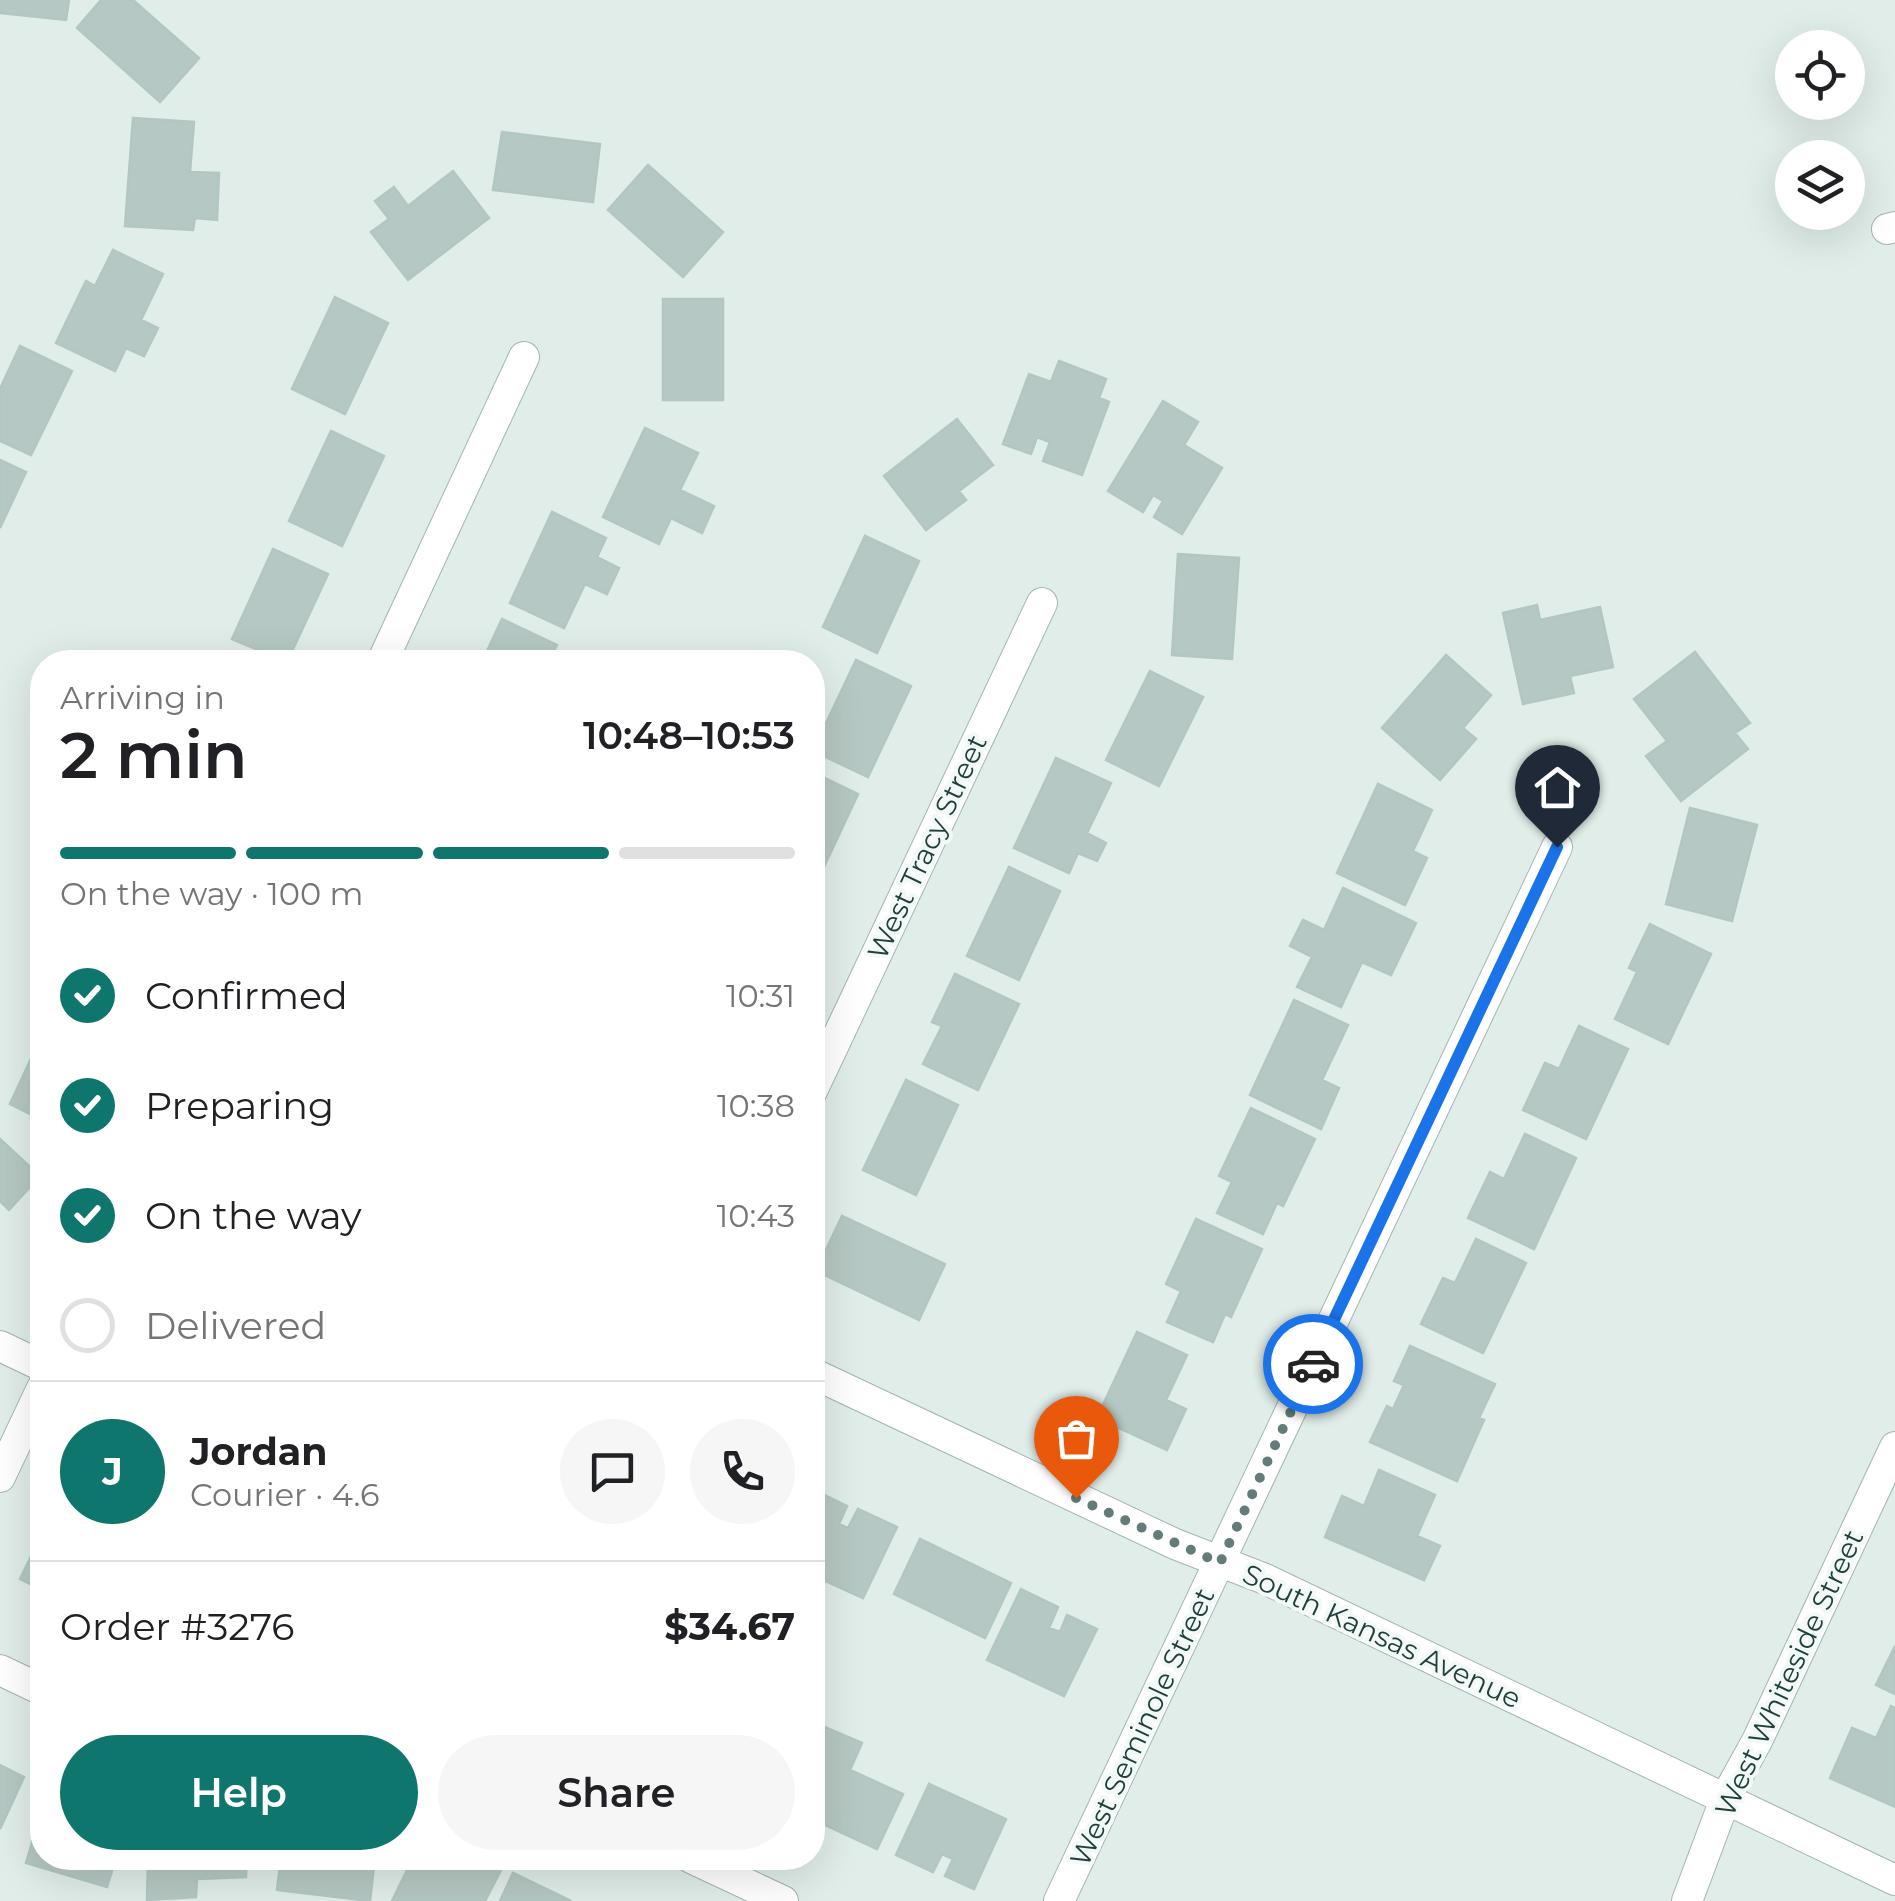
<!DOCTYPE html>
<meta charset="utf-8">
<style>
:root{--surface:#fff;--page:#f6f6f6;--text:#202124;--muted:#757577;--line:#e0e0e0;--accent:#0f766e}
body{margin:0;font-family:Montserrat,sans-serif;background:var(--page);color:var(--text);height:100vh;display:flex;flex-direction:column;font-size:38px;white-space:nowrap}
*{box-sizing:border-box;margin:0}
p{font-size:32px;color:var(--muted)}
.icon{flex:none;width:55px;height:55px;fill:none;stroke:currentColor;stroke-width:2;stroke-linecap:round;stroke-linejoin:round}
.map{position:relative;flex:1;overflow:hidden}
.sheet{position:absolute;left:30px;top:650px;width:795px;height:1220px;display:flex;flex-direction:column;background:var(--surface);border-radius:40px;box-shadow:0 10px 40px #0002}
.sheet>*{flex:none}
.buttons{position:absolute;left:1775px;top:30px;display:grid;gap:20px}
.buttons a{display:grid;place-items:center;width:90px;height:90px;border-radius:50%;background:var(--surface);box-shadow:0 10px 40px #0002;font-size:50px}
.pin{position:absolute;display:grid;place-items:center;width:85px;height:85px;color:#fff;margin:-102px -42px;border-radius:50% 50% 50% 0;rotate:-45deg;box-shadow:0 0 10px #0007}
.pin .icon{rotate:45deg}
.courier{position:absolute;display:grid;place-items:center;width:100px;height:100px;margin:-50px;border:8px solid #1a73e8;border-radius:50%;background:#fff;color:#222;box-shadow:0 2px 12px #0007}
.overview em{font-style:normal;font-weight:600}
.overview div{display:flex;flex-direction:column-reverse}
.overview{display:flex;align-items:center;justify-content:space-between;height:170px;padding:0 30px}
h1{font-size:65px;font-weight:600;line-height:75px}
.bar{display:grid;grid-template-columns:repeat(4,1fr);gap:15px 10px;align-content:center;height:120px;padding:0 30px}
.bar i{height:12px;border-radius:8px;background:var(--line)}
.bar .current{background:var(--accent)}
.bar p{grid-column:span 4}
.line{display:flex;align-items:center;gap:25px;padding:0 30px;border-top:2px solid var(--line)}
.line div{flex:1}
.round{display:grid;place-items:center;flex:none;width:105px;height:105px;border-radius:52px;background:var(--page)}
ol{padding:0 30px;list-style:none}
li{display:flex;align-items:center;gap:30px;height:110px}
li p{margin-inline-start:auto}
li .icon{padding:10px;border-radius:50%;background:var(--accent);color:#fff;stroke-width:4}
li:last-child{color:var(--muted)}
li i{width:55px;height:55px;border:5px solid var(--line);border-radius:50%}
.cta{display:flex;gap:20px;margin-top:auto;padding:20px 30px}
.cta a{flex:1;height:115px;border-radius:60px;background:var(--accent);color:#fff;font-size:40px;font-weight:600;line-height:115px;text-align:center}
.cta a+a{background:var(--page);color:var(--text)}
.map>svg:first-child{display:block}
</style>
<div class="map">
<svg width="1895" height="1901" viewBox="0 0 1895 1901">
<rect width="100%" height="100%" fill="#e1ede9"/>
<path fill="#b6c8c3" stroke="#b2c7c2" stroke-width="2.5" d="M0 0H69L66 20 0 13Z
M101 0H133L199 58 160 102 77 28Z
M133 118 194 122 190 172 219 173 217 220 195 218 193 230 125 226Z
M502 132 600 144 593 202 493 190Z
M648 165 723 232 683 277 608 210Z
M453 171 489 218 408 280 371 232 389 219 375 201 394 187 408 206Z
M113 250 163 274 141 320 158 328 144 356 126 348 115 371 56 343 86 281 95 286Z
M335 297 388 323 345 414 292 389Z
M663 299H723V400H663Z
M20 346 72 371 31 455 0 441V389Z
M1059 361 1106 379 1099 398 1109 402 1082 475 1043 461 1050 442 1037 437 1031 454 1003 444 1029 374 1051 382Z
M1163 401 1198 422 1184 445 1222 468 1182 534 1154 517 1163 501 1153 495 1143 512 1108 491Z
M957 419 993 465 959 491 966 500 926 530 884 476Z
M645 428 698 453 680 490 714 506 702 533 671 518 659 544 603 517Z
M331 431 384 456 342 546 289 521Z
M0 460 26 472 0 528Z
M552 512 606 538 597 557 619 568 607 594 585 584 564 628 510 603Z
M865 536 919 561 877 653 823 627Z
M273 549 328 574 287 662 232 639Z
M1178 554 1239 558 1232 659 1172 655Z
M1537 605 1540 620 1600 607 1613 667 1570 676 1574 693 1523 704 1503 613Z
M502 619 557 645 548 662H482Z
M1695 652 1750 723 1735 733 1748 749 1681 801 1646 756 1667 741 1634 699Z
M1446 655 1491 695 1463 728 1476 739 1440 780 1382 728Z
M856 660 911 686 868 777 813 751Z
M1150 671 1203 697 1159 786 1106 760Z
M1056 758 1111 783 1087 833 1106 843 1097 861 1078 853 1069 873 1014 848Z
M812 772 858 794 816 884 812 883Z
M1378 784 1432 810 1413 851 1427 858 1405 905 1337 873Z
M1690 808 1757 825 1732 921 1666 904Z
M1009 867 1060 891 1019 980 967 956Z
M1343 888 1416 923 1391 975 1362 962 1341 1007 1297 987 1312 957 1290 946 1303 920 1324 930Z
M1650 924 1711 954 1668 1044 1615 1019 1637 972 1629 968Z
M955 974 1019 1004 978 1090 923 1064 942 1026 932 1022Z
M1294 1000 1348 1025 1322 1080 1339 1088 1321 1129 1250 1095Z
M1579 1026 1628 1049 1586 1139 1523 1110 1545 1063 1559 1069Z
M42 1035V1120L10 1104Z
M906 1080 958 1105 916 1195 863 1170Z
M1251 1108 1315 1139 1283 1206 1277 1203 1263 1234 1217 1213 1232 1182 1219 1176Z
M1525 1134 1576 1158 1534 1249 1468 1218 1490 1172 1504 1179Z
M0 1139 40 1176 9 1210 0 1201Z
M842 1216 945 1264 919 1320 816 1271Z
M1196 1219 1262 1249 1231 1317 1225 1314 1213 1342 1167 1322 1181 1291 1166 1284Z
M1476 1239 1526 1263 1483 1353 1421 1324 1443 1278 1455 1283Z
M1137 1332 1187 1355 1166 1400 1186 1409 1167 1450 1097 1418Z
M1410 1346 1495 1384 1479 1418 1484 1420 1457 1481 1370 1442 1387 1406 1393 1409 1404 1385 1394 1381Z
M1379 1470 1435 1495 1417 1536 1440 1546 1424 1580 1325 1537 1342 1496 1364 1506Z
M818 1492 847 1506 839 1524 848 1528 858 1509 897 1527 863 1598 812 1575V1504Z
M42 1534V1590L20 1579Z
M920 1539 1011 1583 985 1638 894 1594Z
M1021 1589 1058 1607 1049 1628 1060 1632 1067 1615 1097 1629 1064 1696 987 1660Z
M1895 1646V1694L1876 1685Z
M1891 1706 1895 1708V1807L1830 1778 1852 1728 1876 1738Z
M822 1726 862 1743 850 1770 903 1794 877 1849 812 1819V1747Z
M0 1765 24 1777 0 1829Z
M929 1784 1006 1819 974 1889 945 1876 953 1859 942 1854 933 1872 896 1855Z
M42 1809V1858H116L107 1887 26 1863Z
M148 1858H247L246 1877 197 1879 196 1897 147 1900Z
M281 1858H375L370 1901 277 1890Z
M413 1858H448L443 1868 452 1872 458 1858H485L503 1866 485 1901H392Z
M513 1873 571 1901H500Z"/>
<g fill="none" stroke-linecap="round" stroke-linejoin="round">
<defs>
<path id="minor" d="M1887 229 1895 227
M382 662 524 357
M812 1091 1042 603
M0 1346 42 1366
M812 1373 1175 1544 1265 1579 1895 1880
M0 1477 42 1388
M0 1670 42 1690
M691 1858 783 1901
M1059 1901 1557 847
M1687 1901 1726 1797 1757 1741 1895 1447"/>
</defs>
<use href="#minor" stroke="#a3b5b2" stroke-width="32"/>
<use href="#minor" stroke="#fff" stroke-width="30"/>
</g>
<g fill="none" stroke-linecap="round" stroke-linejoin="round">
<path stroke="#637c79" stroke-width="10" stroke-dasharray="0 18" d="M1076 1498 1220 1563 1313 1364"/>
<path stroke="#1a73e8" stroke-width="12" d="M1313 1364 1557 847"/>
</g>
<g text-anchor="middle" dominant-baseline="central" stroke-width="8" stroke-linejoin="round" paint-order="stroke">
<g font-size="28" fill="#1f3f3c" stroke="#f2f9f6">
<text transform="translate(927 847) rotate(-65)">West Tracy Street</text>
<text transform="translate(1382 1636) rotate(25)">South Kansas Avenue</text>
<text transform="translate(1789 1673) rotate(-65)">West Whiteside Street</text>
<text transform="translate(1142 1727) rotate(-65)">West Seminole Street</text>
</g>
</g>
</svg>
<div class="buttons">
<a><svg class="icon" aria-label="locate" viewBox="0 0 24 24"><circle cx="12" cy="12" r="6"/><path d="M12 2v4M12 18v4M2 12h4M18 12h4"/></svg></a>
<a><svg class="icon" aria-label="layers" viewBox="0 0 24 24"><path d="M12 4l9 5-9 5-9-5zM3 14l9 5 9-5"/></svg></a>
</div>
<div class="pin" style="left:1076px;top:1498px;background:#ea580c"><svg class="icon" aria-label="bag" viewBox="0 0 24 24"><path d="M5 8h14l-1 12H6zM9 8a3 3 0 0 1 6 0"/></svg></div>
<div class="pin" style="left:1557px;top:847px;background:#1f2937"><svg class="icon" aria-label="home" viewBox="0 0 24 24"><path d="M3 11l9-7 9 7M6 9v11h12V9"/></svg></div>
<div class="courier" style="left:1313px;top:1364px"><svg class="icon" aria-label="car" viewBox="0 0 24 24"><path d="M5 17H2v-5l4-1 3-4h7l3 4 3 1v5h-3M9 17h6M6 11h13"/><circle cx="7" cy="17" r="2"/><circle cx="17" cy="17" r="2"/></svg></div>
<section class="sheet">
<div class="overview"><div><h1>2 min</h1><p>Arriving in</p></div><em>10:48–10:53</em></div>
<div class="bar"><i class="current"></i><i class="current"></i><i class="current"></i><i></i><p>On the way · 100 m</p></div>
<ol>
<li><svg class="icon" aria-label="check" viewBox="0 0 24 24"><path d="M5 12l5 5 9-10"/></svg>Confirmed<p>10:31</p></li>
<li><svg class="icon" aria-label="check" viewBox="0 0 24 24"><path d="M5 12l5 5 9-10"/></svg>Preparing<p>10:38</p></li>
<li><svg class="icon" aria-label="check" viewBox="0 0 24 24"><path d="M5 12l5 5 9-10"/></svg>On the way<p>10:43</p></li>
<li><i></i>Delivered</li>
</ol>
<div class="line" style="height:180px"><b class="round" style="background:var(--accent);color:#fff">J</b><div><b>Jordan</b><p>Courier · 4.6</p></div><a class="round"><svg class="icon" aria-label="chat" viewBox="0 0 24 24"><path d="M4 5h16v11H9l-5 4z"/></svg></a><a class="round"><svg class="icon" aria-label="phone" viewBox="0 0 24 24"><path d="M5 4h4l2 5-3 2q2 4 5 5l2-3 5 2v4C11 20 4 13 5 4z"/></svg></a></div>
<div class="line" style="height:130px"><div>Order #3276</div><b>$34.67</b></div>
<div class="cta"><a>Help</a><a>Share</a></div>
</section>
</div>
